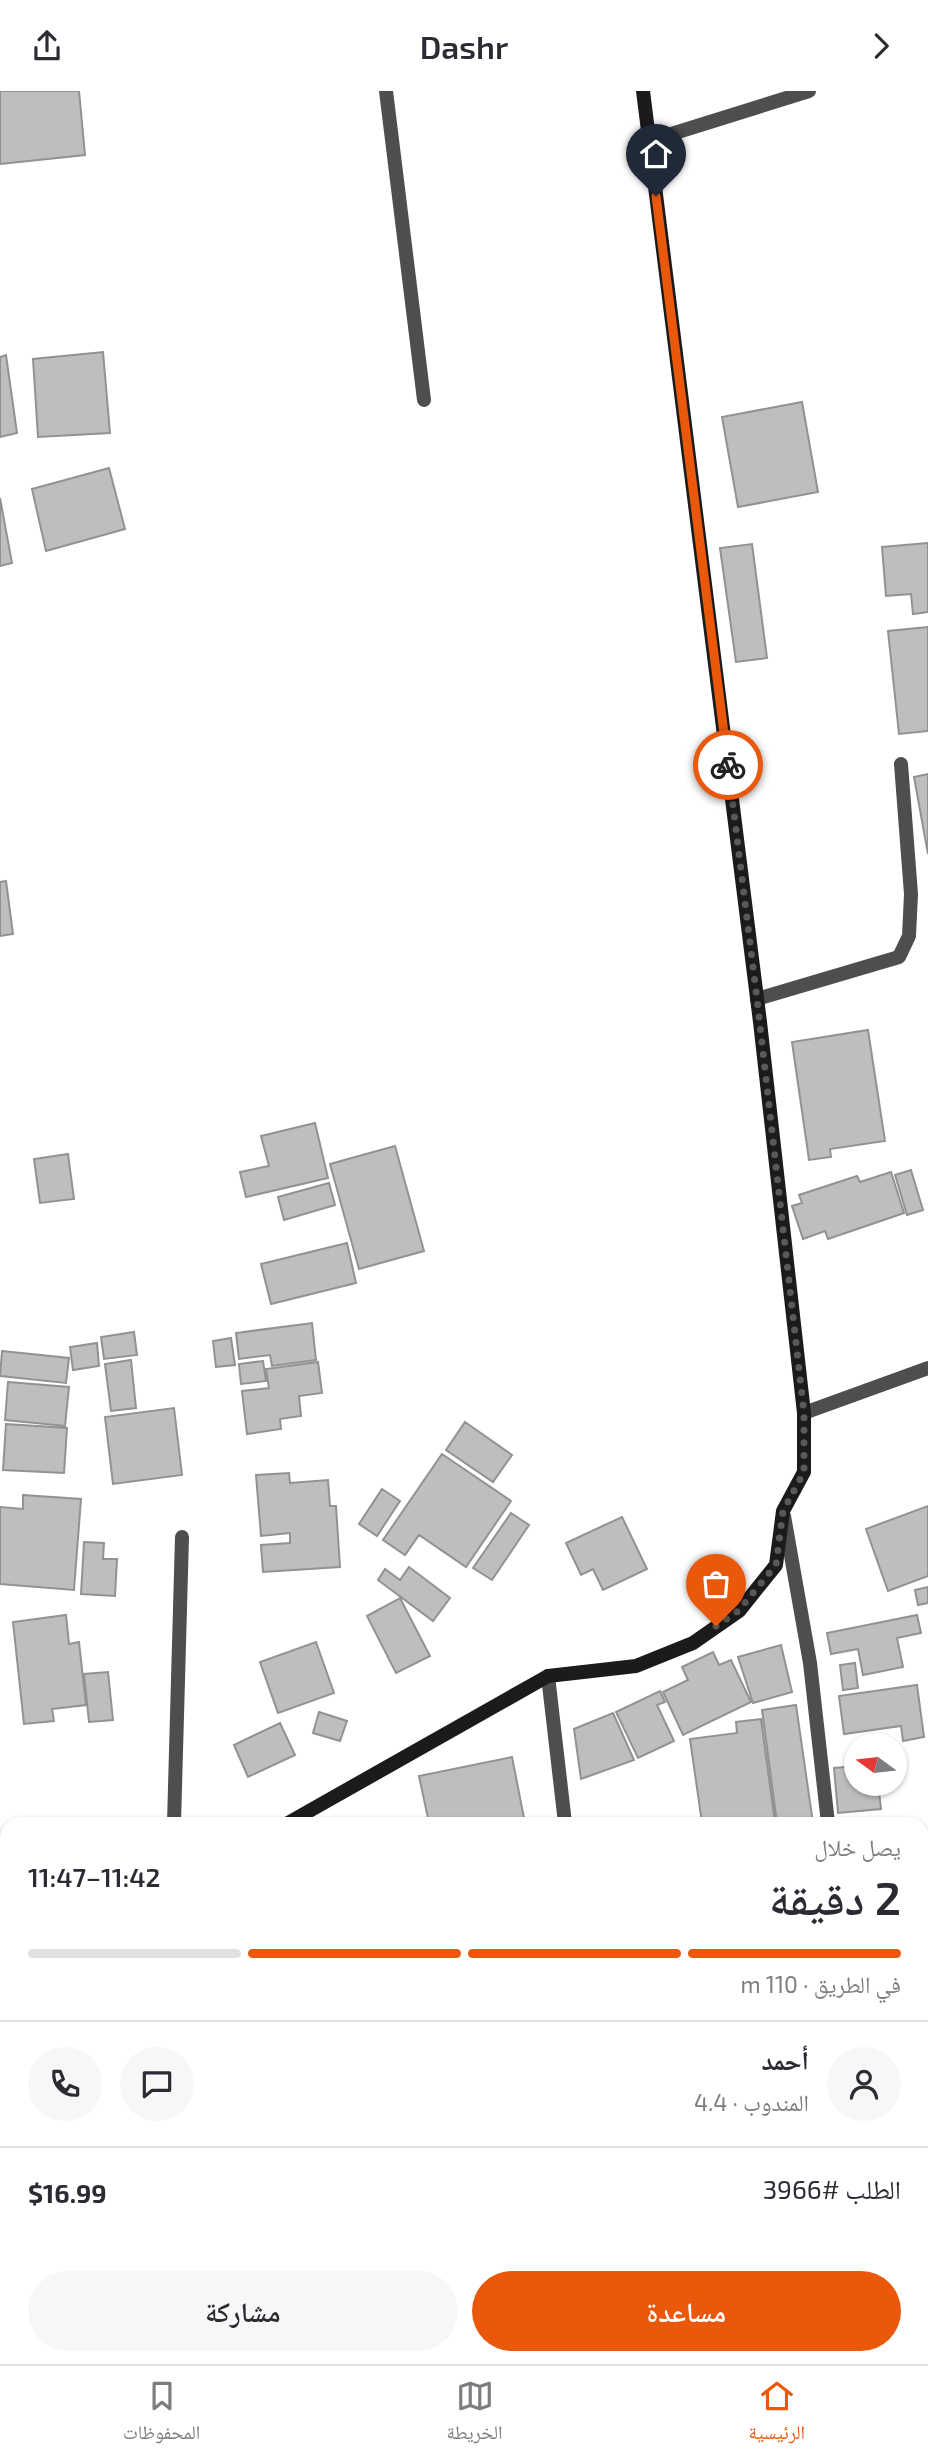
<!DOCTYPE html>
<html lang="ar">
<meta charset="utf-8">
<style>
:root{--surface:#fff;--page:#f7f7f7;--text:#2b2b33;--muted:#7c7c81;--line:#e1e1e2;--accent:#ea580c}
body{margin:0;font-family:"Exo 2","Noto Naskh Arabic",sans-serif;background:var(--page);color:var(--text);direction:rtl;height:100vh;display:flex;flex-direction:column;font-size:26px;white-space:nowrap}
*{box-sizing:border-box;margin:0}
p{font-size:23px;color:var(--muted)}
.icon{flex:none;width:38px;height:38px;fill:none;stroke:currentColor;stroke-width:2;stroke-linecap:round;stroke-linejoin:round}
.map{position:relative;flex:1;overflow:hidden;direction:ltr}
.drawer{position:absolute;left:0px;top:1726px;width:929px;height:548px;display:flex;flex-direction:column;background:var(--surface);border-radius:21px 21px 0 0;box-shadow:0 2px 5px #0004;direction:rtl}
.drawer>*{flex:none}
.needle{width:46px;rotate:285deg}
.buttons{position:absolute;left:844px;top:1642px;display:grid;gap:14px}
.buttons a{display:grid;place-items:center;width:63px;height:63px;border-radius:50%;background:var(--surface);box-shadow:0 2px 5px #0004;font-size:35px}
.pin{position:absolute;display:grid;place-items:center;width:60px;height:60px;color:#fff;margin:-72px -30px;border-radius:50% 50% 50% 0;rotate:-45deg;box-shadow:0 0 7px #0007}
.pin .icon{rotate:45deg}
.courier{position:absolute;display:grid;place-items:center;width:70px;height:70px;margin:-35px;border:5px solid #ea580c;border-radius:50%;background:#fff;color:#222;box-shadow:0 2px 9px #0007}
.headline em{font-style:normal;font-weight:600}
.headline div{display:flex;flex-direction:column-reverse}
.headline{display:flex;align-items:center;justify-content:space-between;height:119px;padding:0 28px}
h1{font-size:46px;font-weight:600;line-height:52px}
.bar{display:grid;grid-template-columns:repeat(4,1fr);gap:10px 7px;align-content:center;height:84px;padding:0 28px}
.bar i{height:9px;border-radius:5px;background:var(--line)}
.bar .current{background:var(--accent)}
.bar p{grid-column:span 4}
.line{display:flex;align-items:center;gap:18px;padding:0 28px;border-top:2px solid var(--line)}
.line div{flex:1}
.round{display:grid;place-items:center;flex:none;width:74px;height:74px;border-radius:37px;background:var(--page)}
.cta{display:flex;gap:14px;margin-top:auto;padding:14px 28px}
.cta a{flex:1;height:80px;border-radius:42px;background:var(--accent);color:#fff;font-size:28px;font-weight:600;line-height:80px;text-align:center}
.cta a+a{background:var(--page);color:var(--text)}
header{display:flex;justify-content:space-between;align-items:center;height:91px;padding:0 28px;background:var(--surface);font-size:32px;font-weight:600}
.tabs{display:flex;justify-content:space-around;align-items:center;height:98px;border-top:2px solid var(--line);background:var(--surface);font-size:19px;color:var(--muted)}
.tabs a{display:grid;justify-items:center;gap:4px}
.tabs .current{color:var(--accent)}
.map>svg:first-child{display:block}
</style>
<header><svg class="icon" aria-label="forward" viewBox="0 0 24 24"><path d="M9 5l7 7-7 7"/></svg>Dashr<svg class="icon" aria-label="share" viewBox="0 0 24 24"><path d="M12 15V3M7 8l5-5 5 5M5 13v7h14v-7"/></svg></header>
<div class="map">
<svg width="928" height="2273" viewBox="0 0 928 2273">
<rect width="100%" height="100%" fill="#fff"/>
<path fill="#bebebe" stroke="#929292" stroke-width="2" d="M0 0H79L85 64 0 73Z
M103 261 110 342 38 346 33 268Z
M6 264 17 342 0 346V266Z
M802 311 818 401 738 416 722 326Z
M109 377 125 438 46 460 32 398Z
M0 407 12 472 0 475Z
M928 452V521L913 523 911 503 886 505 882 456Z
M752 453 767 567 736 571 720 457Z
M928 536V640L899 643 888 540Z
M928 683V763L914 686Z
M6 790 13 843 0 845V791Z
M868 939 885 1050 830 1058 831 1066 809 1069 792 951Z
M315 1032 328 1087 246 1106 240 1081 269 1075 261 1045Z
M395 1055 424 1160 359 1178 330 1073Z
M68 1063 74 1108 40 1112 34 1068Z
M911 1079 923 1119 907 1124 895 1084Z
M891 1081 904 1122 828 1148 825 1140 803 1148 792 1115 802 1112 799 1104 857 1085 860 1091Z
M329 1092 335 1114 284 1129 278 1106Z
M347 1152 356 1192 271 1213 261 1173Z
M312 1232 316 1269 272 1275 270 1264 239 1268 236 1242Z
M134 1241 137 1264 104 1268 101 1246Z
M231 1247 235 1274 216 1276 213 1250Z
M97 1252 99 1275 73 1279 70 1256Z
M2 1260 69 1267 66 1292 0 1285Z
M131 1269 136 1317 111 1320 105 1273Z
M263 1270 266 1290 241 1293 239 1273Z
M318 1271 322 1302 299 1305 301 1325 280 1328 281 1338 247 1343 242 1300 269 1297 266 1278Z
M8 1291 69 1296 65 1335 5 1329Z
M174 1317 182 1384 113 1393 105 1326Z
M465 1331 512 1364 493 1391 446 1359Z
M6 1333 67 1337 64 1382 3 1379Z
M442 1363 511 1410 466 1476 419 1444 405 1464 383 1449Z
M289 1382 290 1392 328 1389 330 1415H336L340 1476 263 1481 261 1454 290 1452V1442L261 1445 256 1384Z
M382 1398 400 1410 377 1445 359 1433Z
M23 1404 81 1408 74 1499 0 1493V1416L23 1418Z
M928 1415V1485L888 1500 866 1438Z
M511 1422 529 1434 492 1489 473 1477Z
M622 1426 647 1478 603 1499 593 1478 581 1484 566 1452Z
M84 1451 104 1452 103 1468H117L115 1505 81 1503Z
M409 1476 450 1507 433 1530 378 1489 385 1478 400 1489Z
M928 1496V1512L918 1514 915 1499Z
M400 1507 430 1565 396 1582 367 1525Z
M66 1524 69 1553 79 1551 86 1614 52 1618 54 1630 24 1633 13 1531Z
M917 1524 921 1542 897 1547 903 1576 863 1584 858 1558 831 1563 827 1542Z
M316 1551 334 1602 278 1622 260 1571Z
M781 1554 792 1601 753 1612 738 1566Z
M713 1561 719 1574 731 1569 751 1611 683 1644 663 1601 688 1589 682 1576Z
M855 1572 858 1597 843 1599 840 1574Z
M108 1581 113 1629 89 1631 84 1583Z
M917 1594 924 1646 903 1650 901 1635 844 1643 839 1605Z
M660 1600 665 1611 657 1614 674 1650 638 1667 616 1621Z
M796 1614 813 1732H777L762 1619Z
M319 1621 347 1630 340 1650 313 1642Z
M613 1622 634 1669 581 1688 574 1638Z
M761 1628 775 1732H702L690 1648 737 1642 736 1631Z
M280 1632 295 1664 248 1686 234 1654Z
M512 1666 525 1732H429L419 1685Z
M856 1675V1692H878L881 1718 838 1722 834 1677Z
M928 1998V2049H922V1999Z
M0 2040H7V2074H0Z
M927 2253 928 2273H864L863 2266H922V2254Z
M283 2266H323L324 2273H284Z
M368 2266 370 2273H353L352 2268Z
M480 2266H556L557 2272 481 2273Z
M572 2266H604L605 2273H559L573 2270Z
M729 2266 730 2273H693Z"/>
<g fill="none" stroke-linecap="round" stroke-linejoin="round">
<path stroke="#4e4e4e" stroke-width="14" d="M386 0 424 309
M757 908 899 866 909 845 911 803 901 673"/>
<path stroke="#4e4e4e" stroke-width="14" d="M649 50 809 0
M804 1322 928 1277
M784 1425 810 1572 828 1732
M548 1585 565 1732
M174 1732 182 1446
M0 1801 7 1800
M635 2266 636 2273"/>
<path stroke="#1b1b1b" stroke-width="14" d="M288 1732 548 1585 636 1575 693 1552 739 1520 776 1474 783 1420 804 1381V1322L760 931 643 0
M173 2266 174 2273"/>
</g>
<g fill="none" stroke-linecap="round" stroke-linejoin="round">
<path stroke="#595959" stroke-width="7" stroke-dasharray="0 12.6" d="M716 1535 738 1520 776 1474 783 1420 804 1381V1322L757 908 728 674"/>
<path stroke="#ea580c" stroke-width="9" d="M656 105 728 674"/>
</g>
</svg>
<div class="buttons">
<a><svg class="needle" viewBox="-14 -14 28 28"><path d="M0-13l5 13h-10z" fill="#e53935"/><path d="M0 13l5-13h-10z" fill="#7c7c81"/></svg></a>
</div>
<div class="pin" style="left:716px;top:1535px;background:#ea580c"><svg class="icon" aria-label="bag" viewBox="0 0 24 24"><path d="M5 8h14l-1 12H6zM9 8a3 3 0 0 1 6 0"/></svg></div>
<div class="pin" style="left:656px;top:105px;background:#1f2937"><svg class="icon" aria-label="home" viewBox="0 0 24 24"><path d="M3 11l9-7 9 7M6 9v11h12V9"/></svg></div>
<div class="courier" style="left:728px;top:674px"><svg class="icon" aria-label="bike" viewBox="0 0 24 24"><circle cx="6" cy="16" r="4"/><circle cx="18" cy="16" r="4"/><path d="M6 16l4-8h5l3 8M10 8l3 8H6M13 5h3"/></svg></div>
<section class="drawer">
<div class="headline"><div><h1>2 دقيقة</h1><p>يصل خلال</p></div><em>11:42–11:47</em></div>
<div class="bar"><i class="current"></i><i class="current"></i><i class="current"></i><i></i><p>في الطريق · 110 m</p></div>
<div class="line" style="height:126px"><a class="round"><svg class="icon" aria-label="person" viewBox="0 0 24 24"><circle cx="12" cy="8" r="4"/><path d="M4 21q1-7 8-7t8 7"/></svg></a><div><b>أحمد</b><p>المندوب · 4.4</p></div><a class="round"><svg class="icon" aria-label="chat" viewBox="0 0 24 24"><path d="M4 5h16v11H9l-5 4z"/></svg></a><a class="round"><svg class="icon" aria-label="phone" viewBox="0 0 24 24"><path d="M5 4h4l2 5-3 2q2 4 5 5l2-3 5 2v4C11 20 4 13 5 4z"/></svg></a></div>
<div class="line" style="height:91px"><div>الطلب #3966</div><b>$16.99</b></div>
<div class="cta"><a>مساعدة</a><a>مشاركة</a></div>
</section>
</div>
<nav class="tabs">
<a class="current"><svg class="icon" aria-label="home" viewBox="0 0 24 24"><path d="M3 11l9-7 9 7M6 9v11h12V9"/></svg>الرئيسية</a>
<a><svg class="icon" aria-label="map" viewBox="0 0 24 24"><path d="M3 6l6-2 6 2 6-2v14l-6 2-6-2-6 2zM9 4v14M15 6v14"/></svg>الخريطة</a>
<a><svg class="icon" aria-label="saved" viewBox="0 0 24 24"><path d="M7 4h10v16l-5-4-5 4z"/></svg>المحفوظات</a>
</nav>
